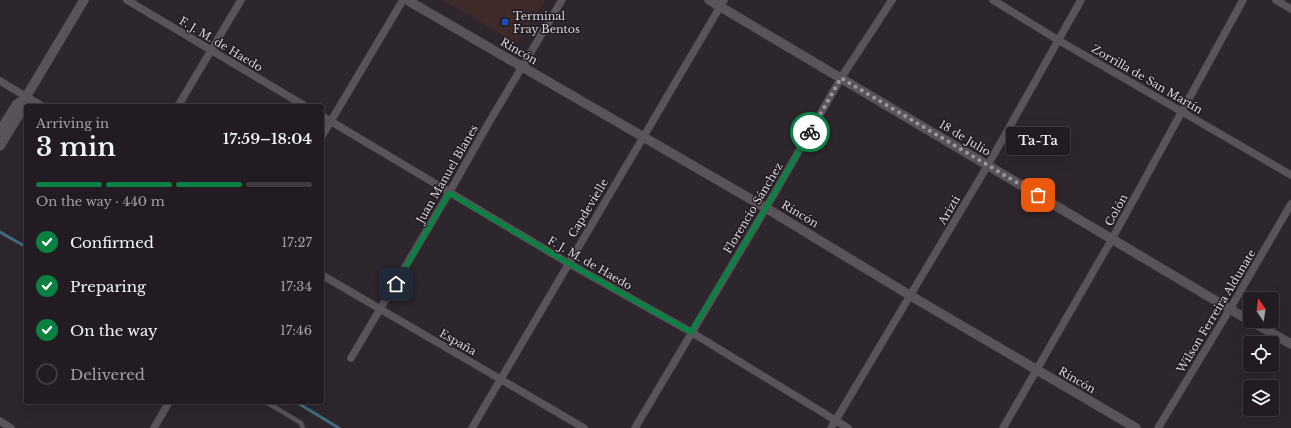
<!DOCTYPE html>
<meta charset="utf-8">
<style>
:root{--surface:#221c22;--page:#2e292f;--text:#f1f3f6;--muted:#a2a1a5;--line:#3f3a40;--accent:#0b8043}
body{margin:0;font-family:"Libre Baskerville",serif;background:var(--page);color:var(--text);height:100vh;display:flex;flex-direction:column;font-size:15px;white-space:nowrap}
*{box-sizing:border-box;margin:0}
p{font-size:13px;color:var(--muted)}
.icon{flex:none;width:22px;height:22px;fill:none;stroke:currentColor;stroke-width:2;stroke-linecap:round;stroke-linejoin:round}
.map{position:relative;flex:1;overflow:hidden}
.details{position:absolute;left:24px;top:104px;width:300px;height:300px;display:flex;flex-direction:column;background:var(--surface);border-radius:4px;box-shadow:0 4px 16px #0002,0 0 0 1px var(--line)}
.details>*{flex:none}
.needle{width:26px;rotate:347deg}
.tools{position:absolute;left:1243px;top:292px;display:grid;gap:8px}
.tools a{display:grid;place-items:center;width:36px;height:36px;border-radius:4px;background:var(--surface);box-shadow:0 4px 16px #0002,0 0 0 1px var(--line);font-size:20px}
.pin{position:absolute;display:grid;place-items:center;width:34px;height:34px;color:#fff;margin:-17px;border-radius:8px;box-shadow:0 2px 6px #0006}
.courier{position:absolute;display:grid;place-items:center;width:40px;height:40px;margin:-20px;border:3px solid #0b8043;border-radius:50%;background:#fff;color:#222;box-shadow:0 1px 5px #0007}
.bubble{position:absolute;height:28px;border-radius:4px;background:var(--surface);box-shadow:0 4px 16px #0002,0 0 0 1px var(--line);font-size:13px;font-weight:600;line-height:28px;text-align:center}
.headline em{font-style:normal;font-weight:600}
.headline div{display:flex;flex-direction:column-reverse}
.headline{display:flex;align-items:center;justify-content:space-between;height:68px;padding:0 12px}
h1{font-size:26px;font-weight:600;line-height:30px}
.bar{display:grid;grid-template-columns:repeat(4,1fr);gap:6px 4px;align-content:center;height:48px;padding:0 12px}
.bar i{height:5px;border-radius:3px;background:var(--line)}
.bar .current{background:var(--accent)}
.bar p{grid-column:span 4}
ol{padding:0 12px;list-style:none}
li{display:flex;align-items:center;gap:12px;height:44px}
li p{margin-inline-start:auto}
li .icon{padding:4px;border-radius:50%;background:var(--accent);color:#fff;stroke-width:4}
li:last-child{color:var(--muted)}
li i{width:22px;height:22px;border:2px solid var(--line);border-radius:50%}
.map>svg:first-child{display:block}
</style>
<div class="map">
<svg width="1291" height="428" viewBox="0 0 1291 428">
<rect width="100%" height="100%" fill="#2d262d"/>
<path fill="#3e2a28" d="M441 0H546L517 43Z"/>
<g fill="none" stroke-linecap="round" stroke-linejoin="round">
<path stroke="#416c81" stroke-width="3" d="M0 232 26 247
M296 402 339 428"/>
<defs>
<path id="service" d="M266 402 301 423 303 428"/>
<path id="minor" d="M127 0 305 106
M993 0 1058 40 1291 175
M1276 0 1291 9
M0 81 42 106
M178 106 241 0
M322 116 568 263 691 332 848 428
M322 136 403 0
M322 275 584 428
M351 358 449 193 488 124 562 0
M0 421 11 428
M154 428 169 402
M472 428 724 0
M635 428 766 208 841 78 892 0
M831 428 988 165 1081 0
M1003 428 1112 239 1243 0
M1158 428 1230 309 1291 204"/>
<path id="tertiary" d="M407 0 766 208 911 296 1136 428
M709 0 1250 321
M0 131 16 105 26 97
M0 146 22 110 26 97 84 0
M1251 321 1291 344"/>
</defs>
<use href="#service" stroke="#484248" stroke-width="5"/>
<use href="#minor" stroke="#484248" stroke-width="8"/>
<use href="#tertiary" stroke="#484248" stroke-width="10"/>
<use href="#service" stroke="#5a535a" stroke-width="3.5"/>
<use href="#minor" stroke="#5a535a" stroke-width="7"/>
<use href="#tertiary" stroke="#5a535a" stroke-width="9"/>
</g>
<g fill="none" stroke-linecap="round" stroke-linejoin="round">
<path stroke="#9d979d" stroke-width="4" stroke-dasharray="0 7.2" d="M810 132 841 78 1038 195"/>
<path stroke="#0b8043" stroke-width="5" d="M396 284 449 193 568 263 691 332 766 208 810 132"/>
</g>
<rect fill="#1a4fb4" stroke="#231c23" stroke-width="1.5" x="501" y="18" width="8" height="8" rx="2"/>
<g text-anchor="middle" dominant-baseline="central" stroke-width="3" stroke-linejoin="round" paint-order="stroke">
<g font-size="11" fill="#d9d4d9" stroke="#231c23" text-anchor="start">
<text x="513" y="16">Terminal<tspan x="513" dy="13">Fray Bentos</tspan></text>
</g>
<g font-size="11" fill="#d9d4d9" stroke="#231c23">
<text transform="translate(221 44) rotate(31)">F. J. M. de Haedo</text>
<text transform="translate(519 51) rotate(30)">Rincón</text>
<text transform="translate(1147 79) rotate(30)">Zorrilla de San Martín</text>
<text transform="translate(965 138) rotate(31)">18 de Julio</text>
<text transform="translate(447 174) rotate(-60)">Juan Manuel Blanes</text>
<text transform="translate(588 208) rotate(-59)">Capdevielle</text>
<text transform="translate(753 208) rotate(-59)">Florencio Sánchez</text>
<text transform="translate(949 210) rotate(-59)">Arizti</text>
<text transform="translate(1116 210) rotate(-61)">Colón</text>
<text transform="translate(800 214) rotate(31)">Rincón</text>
<text transform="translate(590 263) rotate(30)">F. J. M. de Haedo</text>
<text transform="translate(1216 311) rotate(-59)">Wilson Ferreira Aldunate</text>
<text transform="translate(458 342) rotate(30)">España</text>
<text transform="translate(1077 380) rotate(30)">Rincón</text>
</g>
</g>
</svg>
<div class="tools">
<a><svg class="needle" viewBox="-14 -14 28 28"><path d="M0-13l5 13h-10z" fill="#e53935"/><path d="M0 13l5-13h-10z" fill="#a2a1a5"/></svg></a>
<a><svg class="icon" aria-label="locate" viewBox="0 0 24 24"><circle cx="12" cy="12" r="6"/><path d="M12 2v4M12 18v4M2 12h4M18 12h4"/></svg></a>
<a><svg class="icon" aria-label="layers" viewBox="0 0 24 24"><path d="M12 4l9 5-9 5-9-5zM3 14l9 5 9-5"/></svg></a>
</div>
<div class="pin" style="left:1038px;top:195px;background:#ea580c"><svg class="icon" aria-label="bag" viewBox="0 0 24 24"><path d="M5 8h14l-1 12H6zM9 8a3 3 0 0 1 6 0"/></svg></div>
<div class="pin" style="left:396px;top:284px;background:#1f2937"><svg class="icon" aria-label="home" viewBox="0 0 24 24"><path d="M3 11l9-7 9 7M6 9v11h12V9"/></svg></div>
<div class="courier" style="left:810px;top:132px"><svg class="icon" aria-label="bike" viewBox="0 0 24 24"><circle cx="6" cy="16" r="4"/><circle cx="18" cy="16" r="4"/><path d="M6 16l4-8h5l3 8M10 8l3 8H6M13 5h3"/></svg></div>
<div class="bubble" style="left:1006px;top:127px;width:64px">Ta-Ta</div>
<section class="details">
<div class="headline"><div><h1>3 min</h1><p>Arriving in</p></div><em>17:59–18:04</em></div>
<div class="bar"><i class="current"></i><i class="current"></i><i class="current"></i><i></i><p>On the way · 440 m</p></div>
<ol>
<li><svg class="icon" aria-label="check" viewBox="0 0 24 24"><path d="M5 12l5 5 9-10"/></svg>Confirmed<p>17:27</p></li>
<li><svg class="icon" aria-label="check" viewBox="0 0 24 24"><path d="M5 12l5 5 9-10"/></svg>Preparing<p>17:34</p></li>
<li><svg class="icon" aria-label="check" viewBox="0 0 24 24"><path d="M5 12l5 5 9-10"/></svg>On the way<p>17:46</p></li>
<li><i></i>Delivered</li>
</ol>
</section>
</div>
